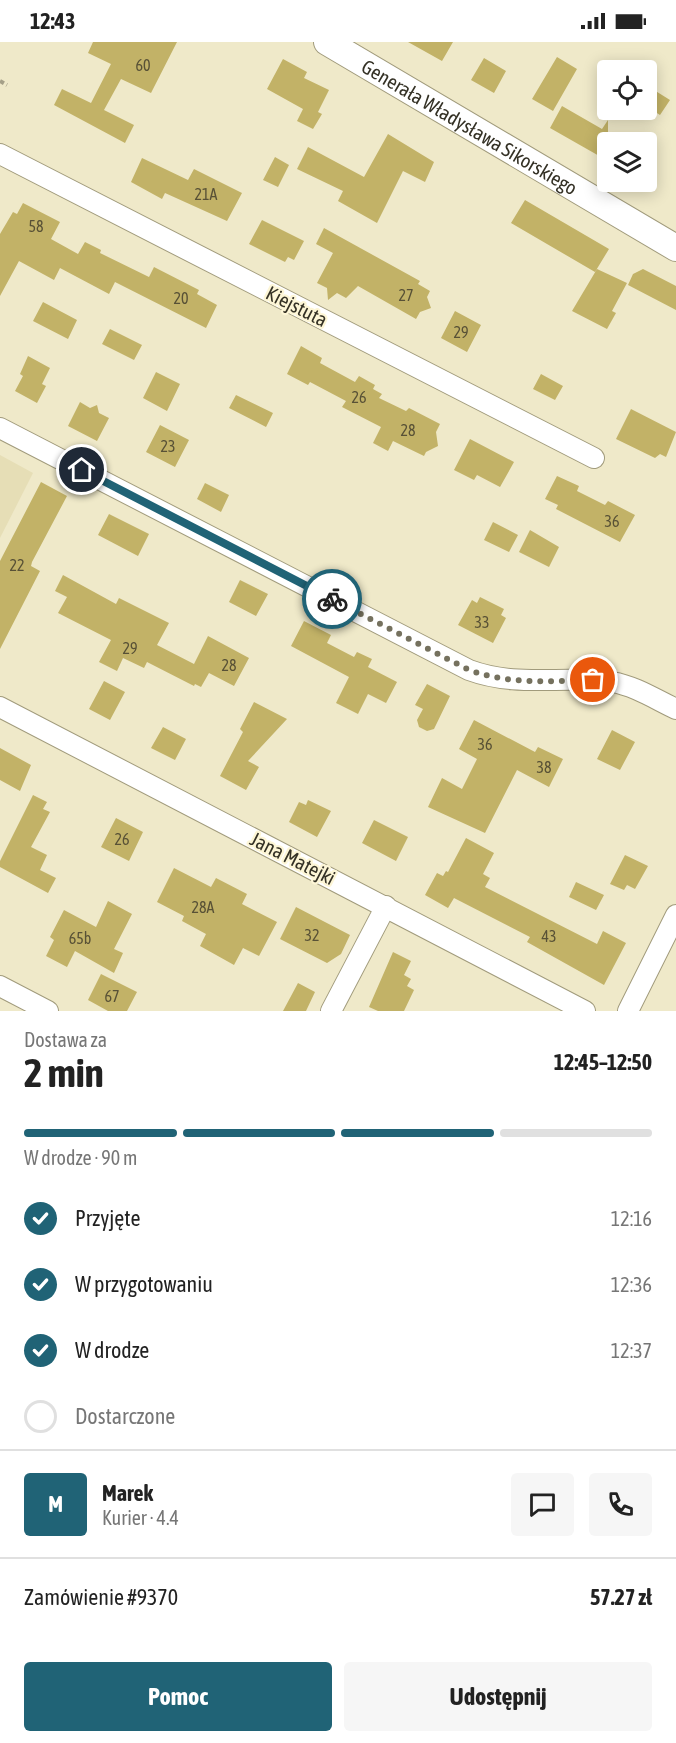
<!DOCTYPE html>
<html lang="pl">
<meta charset="utf-8">
<style>
:root{--surface:#fff;--page:#f6f6f6;--text:#222;--muted:#767676;--line:#e0e0e0;--accent:#206376}
body{margin:0;font-family:"Asap Condensed",sans-serif;background:var(--page);color:var(--text);height:100vh;display:flex;flex-direction:column;font-size:22px;white-space:nowrap}
*{box-sizing:border-box;margin:0}
p{font-size:20px;color:var(--muted)}
.icon{flex:none;width:33px;height:33px;fill:none;stroke:currentColor;stroke-width:2;stroke-linecap:round;stroke-linejoin:round}
.map{position:relative;height:969px;overflow:hidden}
.drawer{display:flex;flex-direction:column;background:var(--surface);flex:1}
.drawer>*{flex:none}
.fabs{position:absolute;left:597px;top:18px;display:grid;gap:12px}
.fabs a{display:grid;place-items:center;width:60px;height:60px;border-radius:6px;background:var(--surface);box-shadow:0 3px 15px #0003;font-size:30px}
.pin{position:absolute;display:grid;place-items:center;width:51px;height:51px;color:#fff;margin:-26px;border:3px solid #fff;border-radius:50%;box-shadow:0 2px 6px #0007}
.courier{position:absolute;display:grid;place-items:center;width:60px;height:60px;margin:-30px;border:4px solid #206376;border-radius:50%;background:#fff;color:#222;box-shadow:0 2px 8px #0007}
.headline em{font-style:normal;font-weight:700}
.headline div{display:flex;flex-direction:column-reverse}
.headline{display:flex;align-items:center;justify-content:space-between;height:102px;padding:0 24px}
h1{font-size:39px;font-weight:700;line-height:45px}
.bar{display:grid;grid-template-columns:repeat(4,1fr);gap:9px 6px;align-content:center;height:72px;padding:0 24px}
.bar i{height:8px;border-radius:4px;background:var(--line)}
.bar .current{background:var(--accent)}
.bar p{grid-column:span 4}
.line{display:flex;align-items:center;gap:15px;padding:0 24px;border-top:2px solid var(--line)}
.line div{flex:1}
.round{display:grid;place-items:center;flex:none;width:63px;height:63px;border-radius:6px;background:var(--page)}
ol{padding:0 24px;list-style:none}
li{display:flex;align-items:center;gap:18px;height:66px}
li p{margin-inline-start:auto}
li .icon{padding:6px;border-radius:50%;background:var(--accent);color:#fff;stroke-width:4}
li:last-child{color:var(--muted)}
li i{width:33px;height:33px;border:3px solid var(--line);border-radius:50%}
.action{display:flex;gap:12px;margin-top:auto;padding:12px 24px}
.action a{flex:1;height:69px;border-radius:6px;background:var(--accent);color:#fff;font-size:24px;font-weight:700;line-height:69px;text-align:center}
.action a+a{background:var(--page);color:var(--text)}
.status{display:flex;justify-content:space-between;align-items:center;height:42px;padding:0 30px;background:var(--surface);direction:ltr}
.status svg{height:16px;fill:currentColor}
.map>svg:first-child{display:block}
</style>
<div class="status"><b>12:43</b><svg viewBox="0 0 49 12"><path d="M0 12V9h3v3zM5 12V6h3v6zM10 12V3h3v9zM15 12V0h3v12zM26 1h20v11H26zM47 4h2v5h-2z"/></svg></div>
<div class="map">
<svg width="676" height="969" viewBox="0 0 676 969">
<rect width="100%" height="100%" fill="#efe9c9"/>
<path fill="#e6deb6" d="M0 413 33 431 0 496Z"/>
<path fill="#c2b267" d="M93 0H177L151 51 121 37 104 68 134 83 125 101 54 63 62 47 91 61 111 22 88 11Z
M408 0H453L442 19Z
M557 15 577 27 553 69 532 57Z
M484 16 506 29 494 51 471 38Z
M283 17 307 30 304 36 329 48 318 70 322 72 313 87 297 79 303 67 267 47Z
M646 43 670 58 660 73 646 64Z
M562 64 602 87 608 78V119L550 86Z
M388 92 434 120 425 140 403 129 377 181 338 159 343 149 297 127 308 105 364 135Z
M275 115 289 123 278 145 263 138Z
M142 116 188 138 194 127 242 151 227 179 165 151 162 157 131 140Z
M525 158 609 207 595 230 511 181Z
M23 161 60 180 51 197 78 212 85 200 101 208 100 211 149 235 154 225 199 248 197 252 217 263 206 286 115 240 109 252 60 226 54 238 19 219 0 254V192L13 170 17 172Z
M262 178 304 199 294 218 288 215 285 220 249 202Z
M324 186 420 239 418 242 430 249 427 255 431 266 420 270 416 277 358 244 346 256 337 251 328 258 327 246 317 241 333 211 316 202Z
M597 227 627 241 612 269 616 271 607 287 572 269Z
M643 227 676 244V268L628 243 633 232Z
M43 260 77 278 68 297 33 279Z
M455 269 481 283 467 310 441 296Z
M110 287 142 303 134 318 102 302Z
M301 304 322 316 320 321 355 340 359 334 375 343 373 347 382 352 379 356 406 369 409 366 440 382 436 390 438 404 426 410 424 414 393 399 388 409 373 401 381 385 342 365 346 359 310 340 308 343 287 332Z
M28 314 50 326 42 342 46 344 37 361 15 349 23 334 20 332Z
M156 330 180 342 167 369 143 356Z
M541 332 563 344 555 358 533 347Z
M236 353 273 371 266 385 229 366Z
M80 360 90 366 97 363 99 371 109 376 97 399 68 384Z
M631 367 676 390 666 415 660 412 655 416 616 397Z
M160 383 189 398 175 425 146 410Z
M470 397 514 420 500 445 477 433 474 438 454 428Z
M557 434 579 444 577 449 605 463 608 459 635 473 620 500 556 467 558 463 545 457Z
M41 440 67 454 32 520 31 524 40 529 0 607V519Z
M205 441 229 453 221 470 197 457Z
M109 472 149 492 138 514 98 493Z
M493 480 518 493 509 510 484 498Z
M530 488 559 505 549 525 519 510Z
M63 533 116 562 119 556 169 581 157 603 194 622 208 594 249 616 234 644 209 631 201 645 195 642 194 644 147 620 144 626 123 616 117 629 99 620 111 598 58 571 67 555 55 549Z
M240 538 268 552 256 574 229 560Z
M480 555 504 567 501 573 506 576 493 601 458 583 472 558 477 561Z
M304 579 331 593 327 601 354 615 357 610 372 617 368 625 397 640 386 661 368 652 358 672 336 661 349 635 291 604Z
M104 639 125 650 110 678 89 667Z
M427 642 450 654 434 687 427 689 419 685 417 678 423 667 415 663Z
M254 660 287 677 248 719 259 725 246 748 220 734 243 690 240 687Z
M474 678 535 710 538 705 563 717 549 745 517 728 485 791 428 765 442 736 462 747 477 717 459 707Z
M163 685 186 697 175 718 151 706Z
M612 688 635 700 620 728 597 717Z
M0 706 31 723 20 749 0 738Z
M33 753 47 760 43 767 50 770 31 805 47 813 40 828 56 836 48 851 0 825V819Z
M308 758 331 769 317 795 289 780 299 760 306 763Z
M116 776 143 790 129 819 101 805Z
M374 778 408 795 396 819 362 801Z
M466 796 494 811 483 832 490 836 485 845 597 902 603 889 626 901 604 943 527 900 530 895 454 856 448 866 425 853 437 831 443 834 446 829 448 830Z
M625 813 648 824 635 847 627 843 624 848 610 842Z
M174 826 211 845 216 836 247 852 242 862 277 880 259 914 243 906 234 923 200 904 206 892 182 879 184 874 157 860Z
M576 840 604 853 596 868 569 855Z
M108 859 132 872 114 907 123 911 114 931 75 909 67 925 46 914 54 898 50 895 64 868 96 885Z
M296 865 350 893 341 912 327 921 280 897Z
M393 910 411 919 404 933 411 937 407 944 414 948 404 969H378L369 965Z
M101 932 137 950 127 969H108L88 958Z
M298 941 315 950 306 969H283Z"/>
<g fill="none" stroke-linecap="round" stroke-linejoin="round">
<defs>
<path id="minor" d="M0 112 594 416
M0 386 469 628C518 646 562 633 612 640 635 644 655 657 676 667
M0 665 585 969
M0 944 48 969
M331 969 386 864
M628 969 676 873"/>
<g id="tertiary">
<path id="s1" d="M327 0 676 206"/>
</g>
</defs>
<use href="#minor" stroke="#a19b7c" stroke-width="22"/>
<use href="#tertiary" stroke="#a19b7c" stroke-width="28"/>
<path stroke="#a5a088" stroke-width="4" stroke-dasharray="4.5 3" stroke-linecap="butt" d="M0 39 7 43"/>
<use href="#minor" stroke="#fff" stroke-width="20"/>
<use href="#tertiary" stroke="#fff" stroke-width="26"/>
</g>
<g fill="none" stroke-linecap="round" stroke-linejoin="round">
<path stroke="#75715e" stroke-width="6" stroke-dasharray="0 10.8" d="M332 557 469 628C510 643 551 639 593 638"/>
<path stroke="#206376" stroke-width="8" d="M82 428 332 557"/>
</g>
<g text-anchor="middle" dominant-baseline="central" stroke-width="4.5" stroke-linejoin="round" paint-order="stroke">
<g font-size="16" fill="#585136">
<text x="143" y="23">60</text>
<text x="206" y="152">21A</text>
<text x="36" y="184">58</text>
<text x="406" y="253">27</text>
<text x="181" y="256">20</text>
<text x="461" y="290">29</text>
<text x="359" y="355">26</text>
<text x="408" y="388">28</text>
<text x="168" y="404">23</text>
<text x="612" y="479">36</text>
<text x="17" y="523">22</text>
<text x="482" y="580">33</text>
<text x="130" y="606">29</text>
<text x="229" y="623">28</text>
<text x="485" y="702">36</text>
<text x="544" y="725">38</text>
<text x="122" y="797">26</text>
<text x="203" y="865">28A</text>
<text x="312" y="893">32</text>
<text x="549" y="894">43</text>
<text x="80" y="896">65b</text>
<text x="112" y="954">67</text>
</g>
<g font-size="20" fill="#343125" stroke="#fdf6d6">
<text stroke="none"><textPath href="#s1" startOffset="166">Generała Władysława Sikorskiego</textPath></text>
<text transform="translate(297 264) rotate(27)">Kiejstuta</text>
<text transform="translate(293 816) rotate(27)">Jana Matejki</text>
</g>
</g>
</svg>
<div class="fabs">
<a><svg class="icon" aria-label="locate" viewBox="0 0 24 24"><circle cx="12" cy="12" r="6"/><path d="M12 2v4M12 18v4M2 12h4M18 12h4"/></svg></a>
<a><svg class="icon" aria-label="layers" viewBox="0 0 24 24"><path d="M12 4l9 5-9 5-9-5zM3 14l9 5 9-5"/></svg></a>
</div>
<div class="pin" style="left:593px;top:638px;background:#ea580c"><svg class="icon" aria-label="bag" viewBox="0 0 24 24"><path d="M5 8h14l-1 12H6zM9 8a3 3 0 0 1 6 0"/></svg></div>
<div class="pin" style="left:82px;top:428px;background:#1f2937"><svg class="icon" aria-label="home" viewBox="0 0 24 24"><path d="M3 11l9-7 9 7M6 9v11h12V9"/></svg></div>
<div class="courier" style="left:332px;top:557px"><svg class="icon" aria-label="bike" viewBox="0 0 24 24"><circle cx="6" cy="16" r="4"/><circle cx="18" cy="16" r="4"/><path d="M6 16l4-8h5l3 8M10 8l3 8H6M13 5h3"/></svg></div>
</div>
<section class="drawer">
<div class="headline"><div><h1>2 min</h1><p>Dostawa za</p></div><em>12:45–12:50</em></div>
<div class="bar"><i class="current"></i><i class="current"></i><i class="current"></i><i></i><p>W drodze · 90 m</p></div>
<ol>
<li><svg class="icon" aria-label="check" viewBox="0 0 24 24"><path d="M5 12l5 5 9-10"/></svg>Przyjęte<p>12:16</p></li>
<li><svg class="icon" aria-label="check" viewBox="0 0 24 24"><path d="M5 12l5 5 9-10"/></svg>W przygotowaniu<p>12:36</p></li>
<li><svg class="icon" aria-label="check" viewBox="0 0 24 24"><path d="M5 12l5 5 9-10"/></svg>W drodze<p>12:37</p></li>
<li><i></i>Dostarczone</li>
</ol>
<div class="line" style="height:108px"><b class="round" style="background:var(--accent);color:#fff">M</b><div><b>Marek</b><p>Kurier · 4.4</p></div><a class="round"><svg class="icon" aria-label="chat" viewBox="0 0 24 24"><path d="M4 5h16v11H9l-5 4z"/></svg></a><a class="round"><svg class="icon" aria-label="phone" viewBox="0 0 24 24"><path d="M5 4h4l2 5-3 2q2 4 5 5l2-3 5 2v4C11 20 4 13 5 4z"/></svg></a></div>
<div class="line" style="height:78px"><div>Zamówienie #9370</div><b>57.27 zł</b></div>
<div class="action"><a>Pomoc</a><a>Udostępnij</a></div>
</section>
